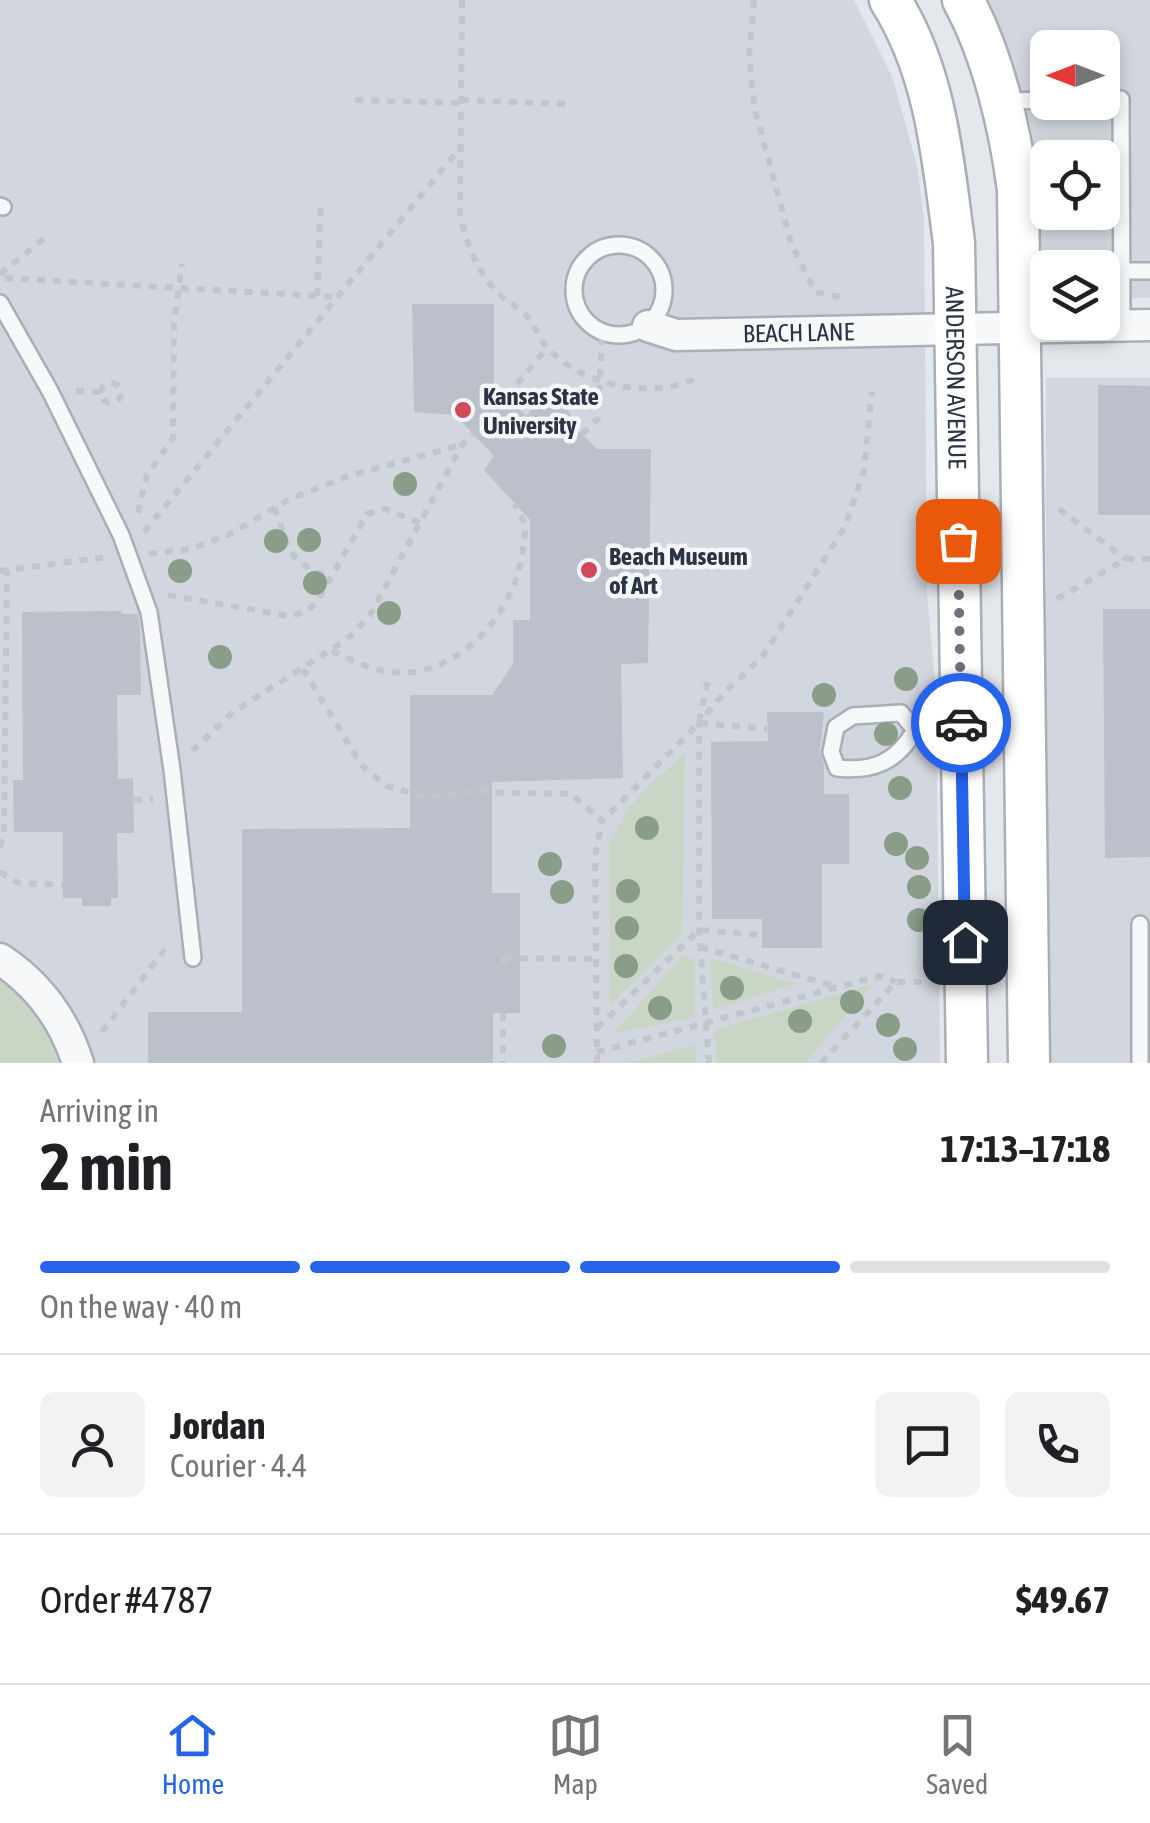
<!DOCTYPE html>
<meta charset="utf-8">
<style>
:root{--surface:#fff;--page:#f2f2f2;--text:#202124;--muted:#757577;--line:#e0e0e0;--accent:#2563eb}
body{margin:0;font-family:"Asap Condensed",sans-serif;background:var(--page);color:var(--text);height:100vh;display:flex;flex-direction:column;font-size:38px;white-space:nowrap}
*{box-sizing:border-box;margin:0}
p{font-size:32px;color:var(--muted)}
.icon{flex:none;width:55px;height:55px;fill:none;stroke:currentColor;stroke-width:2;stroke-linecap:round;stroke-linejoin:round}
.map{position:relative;height:1063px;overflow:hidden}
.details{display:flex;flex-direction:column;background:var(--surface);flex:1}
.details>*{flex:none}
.needle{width:65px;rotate:270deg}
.fabs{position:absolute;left:1030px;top:30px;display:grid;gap:20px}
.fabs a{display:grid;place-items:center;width:90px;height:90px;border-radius:15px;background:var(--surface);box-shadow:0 5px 15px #0003;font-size:50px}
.pin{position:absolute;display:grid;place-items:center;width:85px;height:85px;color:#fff;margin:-42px;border-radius:20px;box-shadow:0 5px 15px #0006}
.courier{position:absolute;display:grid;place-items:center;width:100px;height:100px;margin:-50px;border:8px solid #2563eb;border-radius:50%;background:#fff;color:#222;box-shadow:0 2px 12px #0007}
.summary em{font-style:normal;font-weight:700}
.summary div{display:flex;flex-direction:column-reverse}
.summary{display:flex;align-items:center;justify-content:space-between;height:170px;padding:0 40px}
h1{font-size:65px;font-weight:700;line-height:75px}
.bar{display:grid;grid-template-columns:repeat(4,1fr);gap:15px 10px;align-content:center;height:120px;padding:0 40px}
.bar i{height:12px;border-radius:8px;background:var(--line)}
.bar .current{background:var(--accent)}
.bar p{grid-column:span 4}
.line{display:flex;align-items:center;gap:25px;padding:0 40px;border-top:2px solid var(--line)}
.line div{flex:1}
.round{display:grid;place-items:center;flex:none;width:105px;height:105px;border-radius:15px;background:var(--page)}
.dock{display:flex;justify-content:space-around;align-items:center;height:140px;border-top:2px solid var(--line);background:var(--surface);font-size:28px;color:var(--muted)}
.dock a{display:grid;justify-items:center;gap:5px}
.dock .current{color:var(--accent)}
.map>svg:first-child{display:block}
</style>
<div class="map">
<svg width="1150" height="1063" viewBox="0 0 1150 1063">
<rect width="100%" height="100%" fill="#e4e7ec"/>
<path fill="#d2d6de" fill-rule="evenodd" d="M0 0H854L893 79 917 166 924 220 927 594 936 693 940 1063H0Z
M985 0H1150V298H1103L1102 268H1048L1047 283 1043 273 1031 128 1002 32ZM1048 48H1102V102H1048ZM1048 158H1102V212H1048Z
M1046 378H1150V1063H1045Z"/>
<path fill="#c9d6c5" d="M685 754 682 933 610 1005 609 844 628 809 651 783Z
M683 955 694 960 695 1017 614 1033Z
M710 958 796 984 713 1009Z
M0 979C27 1004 48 1027 59 1063H0Z
M873 984 805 1063H717L714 1030Z
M695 1044 696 1063H629Z"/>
<path fill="#bbc0ca" d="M412 304H494V383L526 416 549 390 571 414 567 419 597 449H651L648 663 621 664 623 778 492 782V893H520V1013H493V1063H148V1012H242V829L410 828V695H492L513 664V620H530V520L484 470 494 456 455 415 414 412Z
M1098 385 1150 386V515H1098Z
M1103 609H1150V857L1105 858Z
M122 611V614H138L140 629 141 695H117L118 779 133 778 134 833H117L118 898H111V906H82V898H63V832H14L13 780H23L22 612Z
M767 712H824L820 751 824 766V794H849V864H822V948H762V919H712L711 742 768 741Z"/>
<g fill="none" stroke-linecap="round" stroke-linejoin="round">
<defs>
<path id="service" d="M1102 100 1121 99 1122 325
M1002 101 1048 100
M0 206 3 207
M574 290a45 45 0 1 1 90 0a45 45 0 1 1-90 0Z
M1122 271H1150
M0 303 50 391 121 535 149 612 172 770 193 958
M915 730C897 762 873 772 837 768L831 752 836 727 853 716 901 713 915 730 961 728
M1140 924V1063"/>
<g id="minor">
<path id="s1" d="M648 326 676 335 1150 325"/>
<path d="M0 959C38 984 64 1019 78 1063"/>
</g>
<g id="secondary">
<path id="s2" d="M890 0C936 72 943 160 954 243L967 1063"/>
<path d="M963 0C993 55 1010 128 1018 190L1029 1063"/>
</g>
</defs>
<use href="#service" stroke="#a9aeb7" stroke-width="20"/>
<use href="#minor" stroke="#a9aeb7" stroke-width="35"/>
<use href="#secondary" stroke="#a9aeb7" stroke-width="45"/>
<path stroke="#c2c5cb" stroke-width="6" stroke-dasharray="8 8" stroke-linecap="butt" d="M462 0 460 214C466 244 478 273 500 295 508 302 517 307 525 314 534 323 538 337 546 346 579 385 648 400 695 379
M754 0 749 56 755 110 791 243 815 292 845 298
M355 100 461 103
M461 100 567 104
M0 274 46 237
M5 278 337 297
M317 296 321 200
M101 393a10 10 0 1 1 20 0a10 10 0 1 1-20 0Z
M76 391 101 392
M507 396 547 348
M582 434 598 419 602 333
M274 508C292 550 281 557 328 577
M1059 509 1126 559
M138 513 147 475 173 438 174 323 182 264
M144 532 460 148
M149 554 191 549 228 535 288 500 345 477 461 445
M0 571 106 557
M168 595 288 616 306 612 317 602 367 514 385 509 420 523
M1057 599 1126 559H1150
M332 651C358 663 382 676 413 672 471 664 518 604 523 548 524 541 526 531 525 525 523 518 517 511 515 504
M303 669 362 766 387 786 426 797 473 792 571 794 602 821 699 723 708 679
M700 723 767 729
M192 751 233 712 346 640 369 617 462 445 472 434
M134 800 153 799
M0 847 4 834 7 570
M0 872 18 883 63 885
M700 947 837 987
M504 958 596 959
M504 964V948
M503 1013V1063
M597 1028 699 930 762 935
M102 1032 167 946
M597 1052 879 976 896 982
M597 1063 595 857 602 821
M709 1063 699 930V723L726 691 762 657 845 527 864 470 872 392
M821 1063 896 982H929"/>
<use href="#service" stroke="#f7f8fa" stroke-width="15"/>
<use href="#minor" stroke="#f7f8fa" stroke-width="30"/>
<use href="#secondary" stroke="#fff" stroke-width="40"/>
</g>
<g fill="#899d89">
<circle cx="405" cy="484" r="12"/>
<circle cx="309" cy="540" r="12"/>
<circle cx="276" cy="541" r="12"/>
<circle cx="180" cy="571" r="12"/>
<circle cx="315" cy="583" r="12"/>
<circle cx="389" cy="613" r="12"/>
<circle cx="220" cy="657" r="12"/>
<circle cx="906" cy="679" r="12"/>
<circle cx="824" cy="695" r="12"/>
<circle cx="886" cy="734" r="12"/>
<circle cx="900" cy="788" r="12"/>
<circle cx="647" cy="828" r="12"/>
<circle cx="896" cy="844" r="12"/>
<circle cx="917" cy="858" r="12"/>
<circle cx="550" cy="864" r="12"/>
<circle cx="919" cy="887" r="12"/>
<circle cx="628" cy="891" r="12"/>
<circle cx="562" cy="892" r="12"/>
<circle cx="919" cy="920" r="12"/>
<circle cx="627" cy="928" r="12"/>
<circle cx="626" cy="966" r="12"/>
<circle cx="732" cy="988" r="12"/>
<circle cx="852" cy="1002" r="12"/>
<circle cx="660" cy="1008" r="12"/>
<circle cx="800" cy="1021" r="12"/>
<circle cx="888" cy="1025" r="12"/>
<circle cx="554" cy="1046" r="12"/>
<circle cx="905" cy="1049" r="12"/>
</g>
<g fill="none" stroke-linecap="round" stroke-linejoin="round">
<path stroke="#6c737f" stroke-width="10" stroke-dasharray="0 18" d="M958 541 961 723"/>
<path stroke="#2563eb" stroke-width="12" d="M961 723 965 942"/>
</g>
<g fill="#d1495b" stroke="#f4f6f9" stroke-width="4">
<circle cx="463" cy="410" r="10"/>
<circle cx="589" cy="570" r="10"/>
</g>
<g text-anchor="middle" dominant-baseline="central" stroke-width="9" stroke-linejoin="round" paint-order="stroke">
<g font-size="25" fill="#2b3445" stroke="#f4f6f9">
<text stroke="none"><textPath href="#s1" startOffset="152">BEACH LANE</textPath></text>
<text stroke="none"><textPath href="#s2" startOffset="388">ANDERSON AVENUE</textPath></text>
</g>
<g font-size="25" font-weight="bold" fill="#2b3445" stroke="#f4f6f9" text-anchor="start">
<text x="483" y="396">Kansas State<tspan x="483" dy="29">University</tspan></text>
<text x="609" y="556">Beach Museum<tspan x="609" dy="29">of Art</tspan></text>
</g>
</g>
</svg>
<div class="fabs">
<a><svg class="needle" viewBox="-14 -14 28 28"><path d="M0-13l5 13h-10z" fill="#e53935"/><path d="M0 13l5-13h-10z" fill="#757577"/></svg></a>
<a><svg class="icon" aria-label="locate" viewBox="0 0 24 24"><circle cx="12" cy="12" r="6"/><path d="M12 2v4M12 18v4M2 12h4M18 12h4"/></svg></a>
<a><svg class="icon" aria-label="layers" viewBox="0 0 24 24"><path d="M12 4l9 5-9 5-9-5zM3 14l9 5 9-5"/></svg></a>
</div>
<div class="pin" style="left:958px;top:541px;background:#ea580c"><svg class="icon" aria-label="bag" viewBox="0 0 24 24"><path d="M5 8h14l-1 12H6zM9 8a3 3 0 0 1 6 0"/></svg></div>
<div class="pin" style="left:965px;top:942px;background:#1f2937"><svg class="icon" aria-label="home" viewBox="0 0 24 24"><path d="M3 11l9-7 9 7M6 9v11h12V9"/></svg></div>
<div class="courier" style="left:961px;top:723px"><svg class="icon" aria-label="car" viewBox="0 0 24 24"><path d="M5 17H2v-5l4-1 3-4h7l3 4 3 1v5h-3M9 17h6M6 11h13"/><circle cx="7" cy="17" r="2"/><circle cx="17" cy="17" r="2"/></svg></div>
</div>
<section class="details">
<div class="summary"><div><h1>2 min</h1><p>Arriving in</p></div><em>17:13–17:18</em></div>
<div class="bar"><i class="current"></i><i class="current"></i><i class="current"></i><i></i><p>On the way · 40 m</p></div>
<div class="line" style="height:180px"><a class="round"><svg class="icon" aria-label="person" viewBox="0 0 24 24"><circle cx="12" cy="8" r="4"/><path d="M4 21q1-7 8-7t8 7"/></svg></a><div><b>Jordan</b><p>Courier · 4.4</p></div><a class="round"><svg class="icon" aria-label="chat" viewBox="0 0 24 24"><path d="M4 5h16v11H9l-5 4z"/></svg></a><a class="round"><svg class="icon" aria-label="phone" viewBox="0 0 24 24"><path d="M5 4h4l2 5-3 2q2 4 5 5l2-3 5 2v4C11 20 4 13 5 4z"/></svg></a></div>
<div class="line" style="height:130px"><div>Order #4787</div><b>$49.67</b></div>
</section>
<nav class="dock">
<a class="current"><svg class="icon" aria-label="home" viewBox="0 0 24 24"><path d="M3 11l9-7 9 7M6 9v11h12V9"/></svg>Home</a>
<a><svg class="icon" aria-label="map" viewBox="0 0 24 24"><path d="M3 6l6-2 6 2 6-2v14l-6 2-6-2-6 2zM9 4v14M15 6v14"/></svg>Map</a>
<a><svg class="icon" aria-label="saved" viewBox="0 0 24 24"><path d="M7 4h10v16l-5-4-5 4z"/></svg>Saved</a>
</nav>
